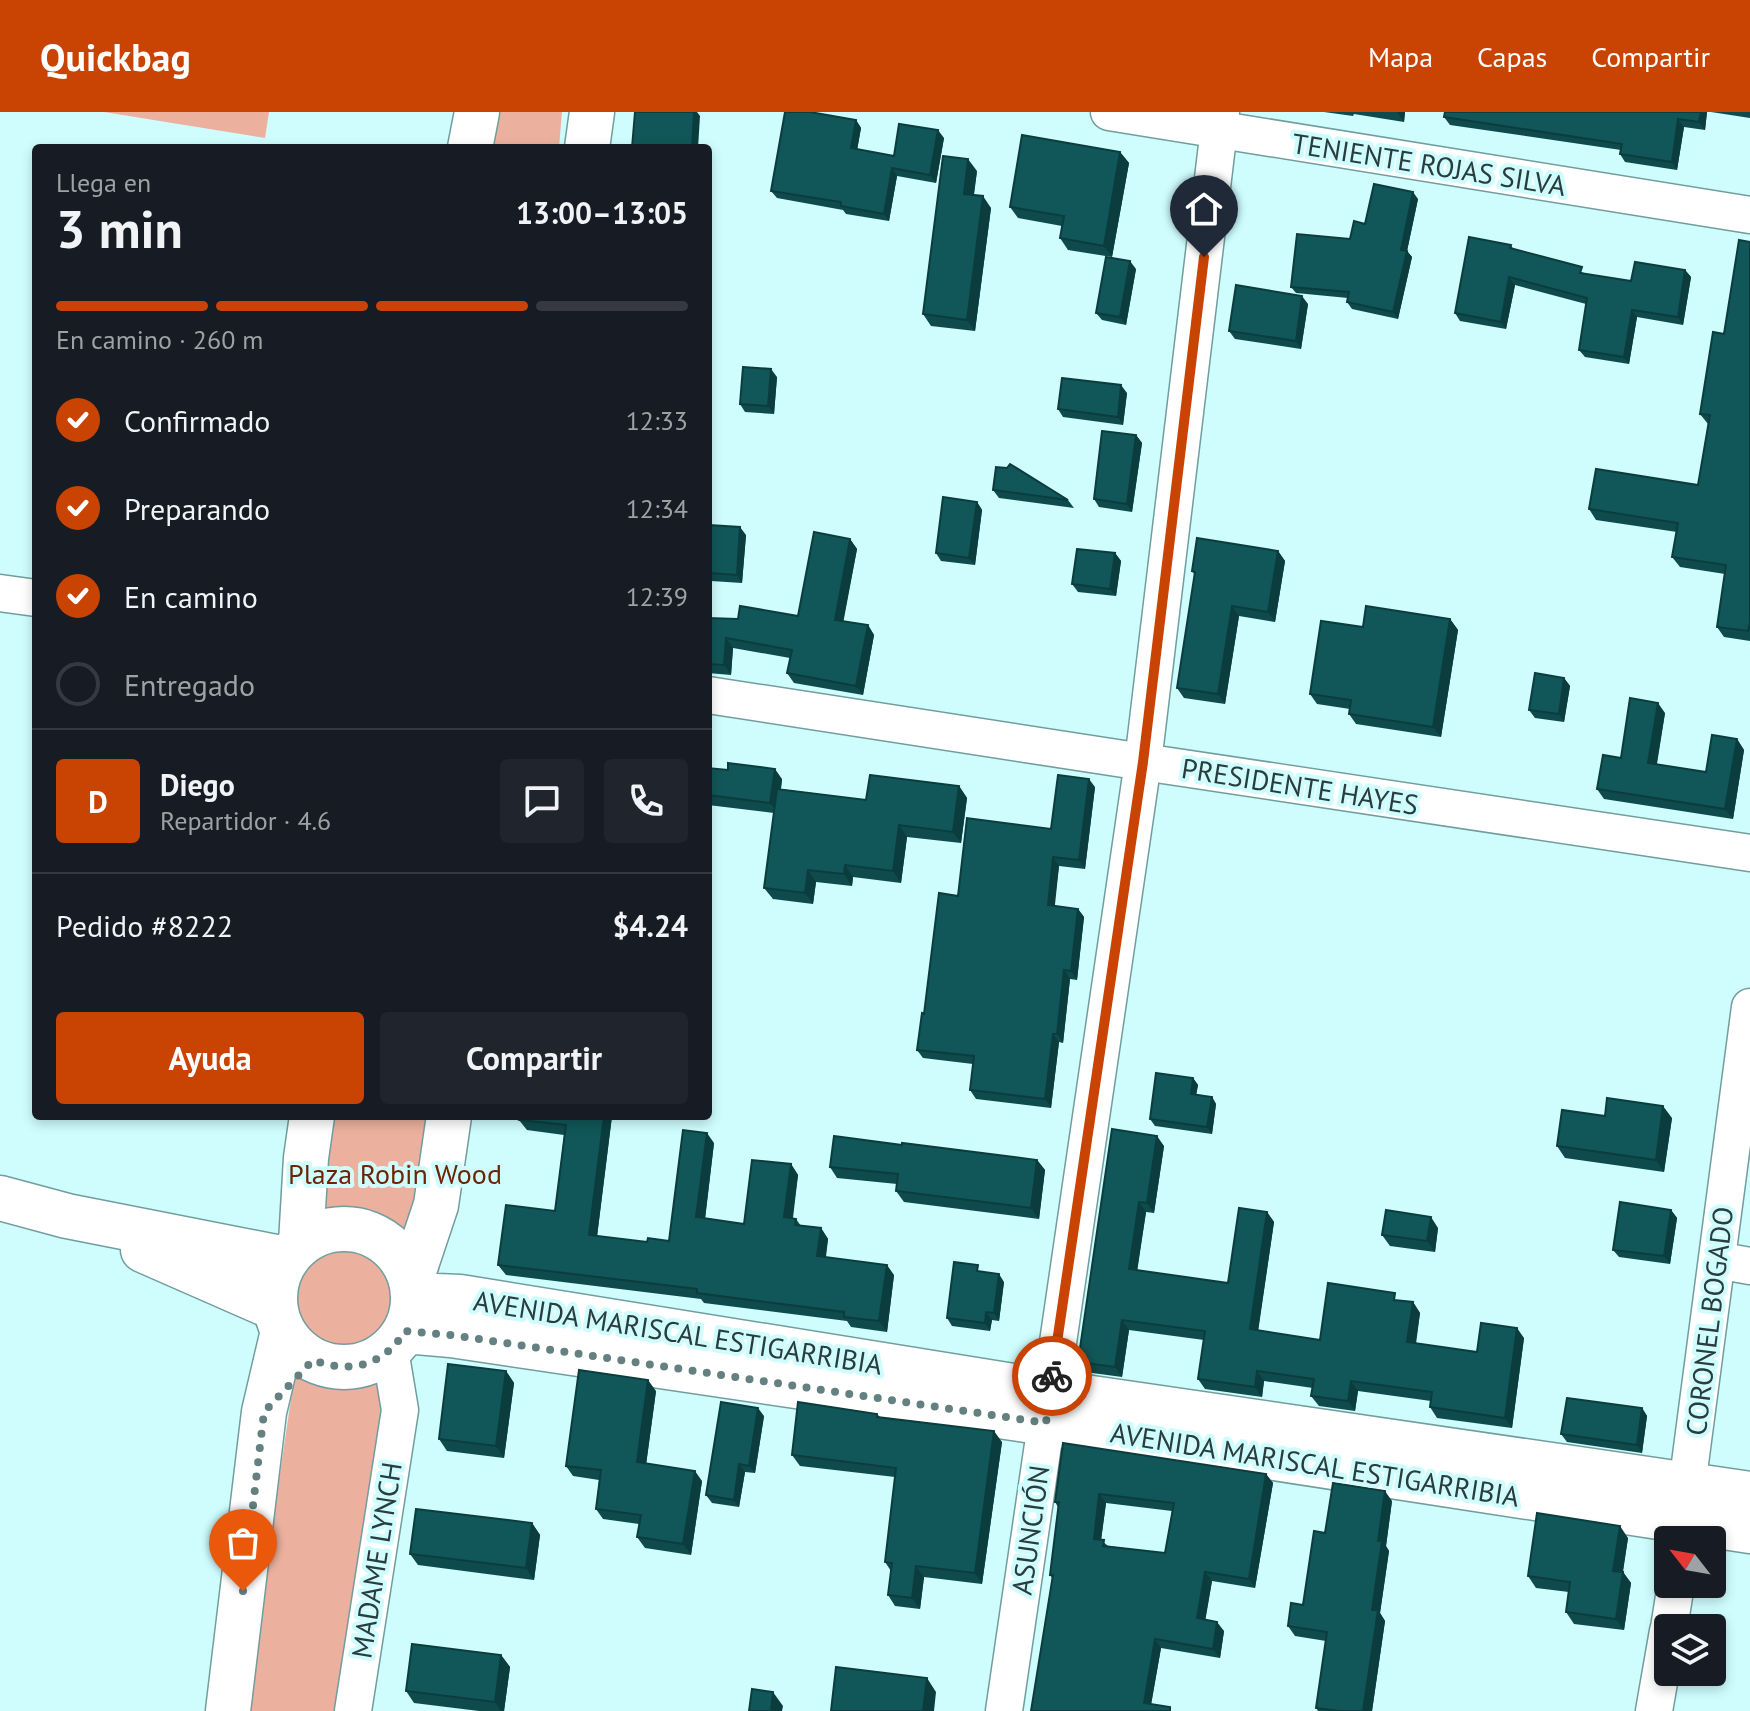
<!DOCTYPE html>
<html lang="es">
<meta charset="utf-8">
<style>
:root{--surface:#171b24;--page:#20242c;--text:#f1f3f6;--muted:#9ea1a6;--line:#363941;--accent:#c94303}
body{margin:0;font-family:"PT Sans",sans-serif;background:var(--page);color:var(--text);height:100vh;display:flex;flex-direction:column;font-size:30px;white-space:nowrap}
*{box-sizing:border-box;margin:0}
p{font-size:26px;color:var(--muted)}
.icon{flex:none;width:44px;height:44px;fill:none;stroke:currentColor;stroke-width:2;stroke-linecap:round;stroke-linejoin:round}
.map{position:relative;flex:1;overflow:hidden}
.details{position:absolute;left:32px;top:32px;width:680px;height:976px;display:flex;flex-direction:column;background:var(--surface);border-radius:8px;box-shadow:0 4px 12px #0003}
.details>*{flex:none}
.needle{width:52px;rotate:301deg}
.tools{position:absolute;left:1654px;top:1414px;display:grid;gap:16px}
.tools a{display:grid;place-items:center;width:72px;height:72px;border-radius:8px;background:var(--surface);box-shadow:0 4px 12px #0003;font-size:40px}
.pin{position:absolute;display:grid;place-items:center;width:68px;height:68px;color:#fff;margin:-82px -34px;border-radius:50% 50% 50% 0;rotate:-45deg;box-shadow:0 0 8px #0007}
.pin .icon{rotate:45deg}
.courier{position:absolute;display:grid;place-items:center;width:80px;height:80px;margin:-40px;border:6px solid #c94303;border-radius:50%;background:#fff;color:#222;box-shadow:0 2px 10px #0007}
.overview em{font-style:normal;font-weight:800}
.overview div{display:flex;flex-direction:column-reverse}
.overview{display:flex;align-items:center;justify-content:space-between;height:136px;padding:0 24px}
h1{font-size:52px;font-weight:800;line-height:60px}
.bar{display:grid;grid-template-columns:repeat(4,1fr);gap:12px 8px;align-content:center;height:96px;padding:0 24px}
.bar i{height:10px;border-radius:6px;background:var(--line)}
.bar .on{background:var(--accent)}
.bar p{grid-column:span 4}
.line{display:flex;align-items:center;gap:20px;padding:0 24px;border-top:2px solid var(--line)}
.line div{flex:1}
.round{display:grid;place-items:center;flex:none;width:84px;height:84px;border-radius:8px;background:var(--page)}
ol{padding:0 24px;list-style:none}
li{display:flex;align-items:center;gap:24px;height:88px}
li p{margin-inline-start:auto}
li .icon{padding:8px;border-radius:50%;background:var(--accent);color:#fff;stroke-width:4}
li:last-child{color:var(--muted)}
li i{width:44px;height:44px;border:4px solid var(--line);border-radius:50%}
.cta{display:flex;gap:16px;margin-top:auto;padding:16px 24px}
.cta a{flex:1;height:92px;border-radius:8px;background:var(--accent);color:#fff;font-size:32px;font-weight:800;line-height:92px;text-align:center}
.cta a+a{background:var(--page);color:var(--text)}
header{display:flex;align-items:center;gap:48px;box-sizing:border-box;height:112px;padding:0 40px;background:var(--accent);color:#fff}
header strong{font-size:38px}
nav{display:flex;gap:44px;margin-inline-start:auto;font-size:28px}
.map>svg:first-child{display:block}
</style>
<header>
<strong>Quickbag</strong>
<nav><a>Mapa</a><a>Capas</a><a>Compartir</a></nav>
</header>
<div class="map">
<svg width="1750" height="1599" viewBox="0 0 1750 1599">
<rect width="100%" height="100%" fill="#cffdfe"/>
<path fill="#ecb19e" d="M104 0H269L265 26Z
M494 0H562L559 36H487Z
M331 1004H459L439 1160H420L409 1134 367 1110 318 1112Z
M293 1185a53 53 0 1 1 106 0a53 53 0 1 1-106 0Z
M401 1246 342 1599H245L296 1253C335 1276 365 1273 401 1246Z"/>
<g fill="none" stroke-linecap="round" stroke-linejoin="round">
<defs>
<path id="minor" d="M1109 0 1750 103
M0 481 36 486
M708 583 1143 650 1750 741
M1717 1148 1750 1154
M1687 1399V1374L1750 895
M1669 1516 1676 1472
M353 1599 400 1298 390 1238
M1004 1599 1143 650 1221 0
M1654 1599 1668 1519"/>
<path id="major" d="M470 36 477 0
M587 36 592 0
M0 1086 67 1104 286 1147
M275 1186a69 69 0 1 1 138 0a69 69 0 1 1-138 0Z
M301 1131 306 1046 312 1004
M143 1138 275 1196
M411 1168 436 1093 449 1004
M413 1183 460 1185 1050 1280 1750 1382
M405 1219 451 1223 1046 1311 1750 1419
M228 1599 264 1300 283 1219"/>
</defs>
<use href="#minor" stroke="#719d9e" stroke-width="39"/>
<use href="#major" stroke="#719d9e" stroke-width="47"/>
<use href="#minor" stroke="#fff" stroke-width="36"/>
<use href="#major" stroke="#fff" stroke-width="44"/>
</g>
<path fill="#0f4b4d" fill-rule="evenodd" d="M1324 0H1405L1404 10 1354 2 1353 4Z
M1445 0H1707L1705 18 1684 15 1677 58 1625 50 1620 42 1621 38 1450 13 1444 5Z
M1711 0H1750V6Z
M856 8 861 16 857 38 894 44 944 26 936 71 897 64 889 109 846 102 843 98 777 86 771 79Z
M1120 40 1129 51 1112 145 1068 138 1060 126 1062 114 1018 106 1010 95Z
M977 59 974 83 991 96 975 219 931 214 923 202Z
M1418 87 1407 139 1412 145 1398 207 1352 197 1347 190 1348 186 1296 181 1291 175 1350 127 1365 112Z
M1750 130V529L1724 525 1717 515 1725 462 1680 455 1672 445 1677 420 1596 408 1589 397 1698 373 1708 312 1700 302Z
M1511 133 1513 137 1587 162 1631 169 1685 158 1691 165 1683 213 1637 205 1629 252 1585 245 1579 238 1586 192 1515 173 1506 217 1460 209 1455 201Z
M1136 157 1126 213 1102 208 1096 201Z
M1308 192 1301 237 1235 227 1229 219Z
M777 265 774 302 745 300 740 292Z
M1127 281 1123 313 1063 305 1058 297Z
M1136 323 1142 331 1132 400 1099 395 1094 387Z
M993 378 1068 388 1074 396 999 386Z
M977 390 982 398 975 453 941 449 936 441Z
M746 423 742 471 711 469 708 465V427Z
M850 427 857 437 843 509 868 513 874 523 863 583 794 571 787 561 790 546 733 536 731 563 708 561V506L738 507 798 504Z
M1278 439 1285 449 1275 510 1239 504 1225 592 1184 586 1177 576 1195 463 1192 459Z
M1115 441 1121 449 1116 484 1078 480 1072 472Z
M1450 507 1458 518 1441 625 1356 612 1349 602 1350 597 1317 592 1310 582 1363 515Z
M1564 566 1570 574 1564 610 1535 606 1529 598Z
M1665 601 1657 652 1706 660 1737 627 1744 638 1733 707 1604 687 1597 677 1621 646Z
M708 656 782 667 781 677 866 688 959 674 967 686 961 731 907 725 901 771 853 765 852 774 816 770 813 792 773 787 764 776 774 701 708 693Z
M1095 675 1085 757 1059 754 1054 794 1078 797 1084 805 1077 868 1070 867 1063 931 1059 930 1051 996 976 987 970 978 973 952 923 946 917 938 924 902 958 784 1051 717Z
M1193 966 1198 973 1196 983 1212 985 1216 992 1212 1022 1155 1014 1150 1007Z
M520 1004H612L597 1124 647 1130 669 1129 714 1031 705 1106 744 1112 791 1052 798 1063 793 1106 796 1107 801 1114 821 1116 828 1127 826 1145 894 1163 887 1220 851 1215 847 1209 704 1191 701 1187 506 1163 498 1153 555 1099 564 1023 527 1018 519 1008Z
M1605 1004 1672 1006 1664 1060 1565 1046 1557 1034Z
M1112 1017 1164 1034 1154 1101 1146 1100 1137 1158 1228 1171 1267 1100 1274 1110 1258 1218 1320 1228 1401 1189 1413 1190 1420 1201 1416 1232 1477 1240 1524 1226 1512 1316 1437 1306 1430 1295 1431 1289 1358 1279 1355 1299 1319 1294 1311 1284 1313 1276 1264 1269 1262 1285 1205 1277 1198 1267 1204 1228 1129 1218 1122 1265 1085 1260 1078 1250Z
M902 1033 1037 1048 1045 1058 1039 1107 904 1090 896 1079 897 1072 837 1066 830 1055Z
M1671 1098 1677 1106 1670 1152 1619 1145 1613 1138Z
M1438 1116 1435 1140 1390 1134 1382 1123Z
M1004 1170 999 1209 992 1208 990 1219 952 1214 947 1206Z
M506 1259 514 1271 504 1346 447 1339 439 1327Z
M656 1279 646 1352 702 1369 691 1443 645 1436 637 1425 639 1412 603 1407 596 1397 599 1368 573 1364 566 1354Z
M1642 1296 1647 1304 1642 1341 1567 1330 1561 1322Z
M877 1302 880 1305 1002 1330 982 1472 924 1465 920 1497 895 1494 888 1483 891 1459 885 1450 895 1365 800 1354 792 1343Z
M764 1304 755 1361 745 1360 739 1395 712 1391 706 1383Z
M1063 1331 1266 1362 1273 1371 1255 1476 1212 1469 1205 1508 1224 1519 1220 1546 1161 1536 1151 1592 1031 1599 1052 1466 1050 1463 1058 1395 1055 1390ZM1106 1391 1172 1399 1165 1441 1108 1434 1101 1428Z
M1392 1389 1386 1434 1389 1439 1380 1501 1385 1509 1372 1599H1318L1316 1596 1326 1529 1295 1524 1288 1514 1303 1493 1325 1421Z
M532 1411 540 1423 534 1468 418 1453 410 1442Z
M1628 1426 1623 1460 1631 1471 1624 1518 1574 1512 1566 1500 1569 1480 1536 1476 1528 1464Z
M501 1543 510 1555 504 1599H479L414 1591 406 1579Z"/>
<path fill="#0c3d3e" d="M694 0H697L700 4 698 36H692Z
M1397 0H1405L1404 10Z
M1701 0H1707L1705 18 1699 10Z
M1678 7 1684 15 1677 58 1672 50Z
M856 8 861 16 856 44 851 36Z
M938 18 944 26 936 71 930 63Z
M1120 40 1129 51 1112 145 1104 134Z
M968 47 977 59 972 94 964 82Z
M892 56 897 64 889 109 884 102Z
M1413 80 1418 87 1407 139 1412 145 1398 207 1393 200 1401 138Z
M983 84 991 96 975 219 967 208Z
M1130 149 1136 157 1126 213 1120 205Z
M1685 158 1691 165 1683 213 1678 205Z
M1509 165 1515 173 1506 217 1501 210Z
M1302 184 1308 192 1301 237 1296 229Z
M1632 198 1637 205 1629 252 1624 245Z
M771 257 777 265 774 302 768 294Z
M1121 273 1127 281 1123 313 1118 305Z
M1136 323 1142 331 1132 400 1127 392Z
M977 390 982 398 975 453 969 446Z
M740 415 746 423 742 471 737 463Z
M850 427 857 437 842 517 835 508Z
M1278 439 1285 449 1275 510 1268 500Z
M1115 441 1121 449 1116 484 1110 477Z
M1232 494 1239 504 1225 592 1218 582Z
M1450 507 1458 518 1441 625 1433 615Z
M868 513 874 523 863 583 856 574Z
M726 526 733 536 731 563 724 553Z
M1564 566 1570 574 1564 610 1559 602Z
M1658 591 1665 601 1655 661 1648 651Z
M1737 627 1744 638 1733 707 1725 697Z
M775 657 782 667 778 701 770 691Z
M1089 667 1095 675 1085 757 1079 748Z
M959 674 967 686 961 731 953 720Z
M899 713 907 725 901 771 893 759Z
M1053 745 1059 754 1054 802 1048 793Z
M845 753 853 765 852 774 844 762Z
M808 758 816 770 813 792 805 781Z
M1078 797 1084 805 1077 868 1071 859Z
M1064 858 1070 867 1063 931 1057 922Z
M708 888 712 894 708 924Z
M1053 922 1059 930 1051 996 1045 987Z
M1193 966 1198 973 1195 989 1191 982Z
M1212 985 1216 992 1212 1022 1207 1015Z
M1663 994 1672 1006 1664 1060 1656 1048Z
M604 1004H612L596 1133 589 1123Z
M707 1021 714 1031 704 1116 696 1105Z
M1157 1024 1164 1034 1154 1101 1147 1091Z
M1037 1048 1045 1058 1039 1107 1031 1096Z
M791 1052 798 1063 791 1115 784 1105Z
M1139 1090 1146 1100 1136 1167 1129 1157Z
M1671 1098 1677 1106 1670 1152 1664 1144Z
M1267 1100 1274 1110 1257 1227 1250 1217Z
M1431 1105 1438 1116 1435 1140 1427 1129Z
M821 1116 828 1127 824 1154 817 1144Z
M887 1153 894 1163 887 1220 879 1209Z
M999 1162 1004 1170 999 1209 994 1201Z
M1413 1190 1420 1201 1414 1241 1407 1230Z
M986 1200 992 1208 990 1219 985 1211Z
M1122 1208 1129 1218 1122 1265 1115 1255Z
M1517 1216 1524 1226 1512 1316 1505 1306Z
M506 1259 514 1271 504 1346 496 1334Z
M1257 1259 1264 1269 1262 1285 1255 1275Z
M648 1268 656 1279 645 1361 637 1350Z
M1351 1269 1358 1279 1355 1299 1348 1289Z
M758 1296 764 1304 755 1361 749 1354Z
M1642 1296 1647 1304 1642 1341 1637 1333Z
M994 1319 1002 1330 982 1472 975 1461Z
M739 1352 745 1360 739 1395 734 1388Z
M695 1359 702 1369 691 1443 683 1432Z
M1266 1362 1273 1371 1255 1476 1249 1467Z
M1385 1379 1392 1389 1386 1434 1389 1439 1380 1501 1385 1509 1372 1599H1363L1378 1429Z
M1099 1382 1106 1391 1100 1436 1094 1427Z
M532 1411 540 1423 534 1468 526 1456Z
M1620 1414 1628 1426 1621 1470 1613 1459Z
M916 1454 924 1465 920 1497 912 1486Z
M1205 1460 1212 1469 1204 1516 1197 1506Z
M1623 1460 1631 1471 1624 1518 1616 1507Z
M1217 1510 1224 1519 1220 1546 1213 1537Z
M1155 1527 1161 1536 1150 1599 1144 1591Z
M501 1543 510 1555 504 1599H501L495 1590Z
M927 1566 936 1580 934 1599H923Z
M773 1580 783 1594 782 1599H771Z"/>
<path fill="#115759" stroke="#0c3d3e" stroke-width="2" fill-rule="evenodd" d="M635 0H694L692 36H632Z
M785 0H810L856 8 851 36 894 44 899 12 938 18 930 63 892 56 884 102 841 94V90L771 79Z
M1445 0H1701L1699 10 1678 7 1672 50 1620 42 1622 32 1444 5Z
M1022 23 1120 40 1104 134 1060 126 1064 104 1010 95Z
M943 44 968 47 964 82 983 84 967 208 923 202Z
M1374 72 1413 80 1401 138 1407 139 1393 200 1347 190 1349 180 1291 175 1297 122 1350 127 1354 109 1365 112Z
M1469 125 1511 133 1510 136 1582 155 1580 161 1631 169 1635 150 1685 158 1678 205 1632 198 1624 245 1579 238 1587 186 1509 165 1501 210 1455 201Z
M1739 128 1750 130V510L1748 519 1717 515 1726 453 1672 445 1678 411 1589 397 1596 357 1698 373 1710 303 1700 302 1713 220 1724 222Z
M1106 145 1130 149 1120 205 1096 201Z
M1236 173 1302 184 1296 229 1229 219Z
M743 255 771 257 768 294 740 292Z
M1062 266 1121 273 1118 305 1058 297Z
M1102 319 1136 323 1127 392 1094 387Z
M1010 352 1068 388 993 378 996 355 1007 356Z
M943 385 977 390 969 446 936 441Z
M709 413 740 415 737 463 708 461Z
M814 420 850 427 835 508 868 513 856 574 787 561 792 538 726 526 724 553 708 552V506L738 507 740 494 798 504Z
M1197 426 1278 439 1268 500 1232 494 1218 582 1177 576 1195 460 1192 459Z
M1077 437 1115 441 1110 477 1072 472Z
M1366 494 1450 507 1433 615 1349 602 1351 588 1310 582 1321 509 1363 515Z
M1535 561 1564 566 1559 602 1529 598Z
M1630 586 1658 591 1648 651 1706 660 1712 623 1737 627 1725 697 1597 677 1603 643 1621 646Z
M728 651 775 657 770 691 708 683V656L728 658Z
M870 663 959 674 953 720 899 713 893 759 845 753 844 762 808 758 805 781 764 776 777 677 866 688Z
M1058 663 1089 667 1079 748 1053 745 1048 793 1078 797 1071 859 1064 858 1057 922H1053L1045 987 970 978 974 944 917 938 922 901 924 902 939 781 958 784 967 706 1051 717Z
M1156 961 1193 966 1191 982 1212 985 1207 1015 1150 1007Z
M1607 986 1663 994 1656 1048 1557 1034 1562 998 1605 1004Z
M520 1004H604L589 1123 647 1130 648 1126 669 1129 683 1018 707 1021 696 1105 744 1112 752 1048 791 1052 784 1105 796 1107 795 1113 821 1116 817 1144 887 1153 879 1209 844 1205V1200L697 1181V1177L498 1153 506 1093 555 1099 566 1013 519 1008Z
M1112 1017 1157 1024 1147 1091 1139 1090 1129 1157 1228 1171 1239 1096 1267 1100 1250 1217 1320 1228 1328 1171 1395 1181 1394 1188 1413 1190 1407 1230 1477 1240 1481 1211 1517 1216 1505 1306 1430 1295 1432 1280 1351 1269 1348 1289 1311 1284 1314 1267 1257 1259 1255 1275 1198 1267 1205 1219 1122 1208 1115 1255 1078 1250Z
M834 1024 902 1033V1031L1037 1048 1031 1096 896 1079 898 1062 830 1055Z
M1620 1090 1671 1098 1664 1144 1613 1138Z
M1386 1098 1431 1105 1427 1129 1382 1123Z
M954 1150 978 1153 977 1159 999 1162 994 1201 986 1200 985 1211 947 1206Z
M448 1252 506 1259 496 1334 439 1327Z
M579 1258 648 1268 637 1350 695 1359 683 1432 637 1425 641 1403 596 1397 601 1358 566 1354Z
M1567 1286 1642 1296 1637 1333 1561 1322Z
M721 1290 758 1296 749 1354 739 1352 734 1388 706 1383Z
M798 1290 877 1302V1305L994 1319 975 1461 916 1454 912 1486 888 1483 892 1451 885 1450 896 1356 792 1343Z
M1063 1331 1266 1362 1249 1467 1205 1460 1197 1506 1217 1510 1213 1537 1155 1527 1144 1591 1170 1595V1599H1031L1053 1463H1050L1059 1390H1055ZM1099 1382 1174 1391 1165 1441 1103 1434 1104 1428 1094 1427Z
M1333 1371 1385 1379 1378 1429H1382L1372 1498H1378L1363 1599H1339L1316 1596 1327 1520 1288 1514 1291 1491 1303 1493 1314 1419 1325 1421Z
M416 1397 532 1411 526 1456 410 1442Z
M1537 1401 1620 1414 1613 1459 1623 1460 1616 1507 1566 1500 1570 1470 1528 1464Z
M412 1532 501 1543 495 1590 406 1579Z
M836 1555 927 1566 923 1599H831Z
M752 1577 773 1580 771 1599H749Z"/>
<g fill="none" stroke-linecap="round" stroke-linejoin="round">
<path stroke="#648081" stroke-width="8" stroke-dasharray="0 14.4" d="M243 1479 264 1300 313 1248C350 1262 384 1254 405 1219L451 1223 1046 1311 1052 1264"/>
<path stroke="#c94303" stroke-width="10" d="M1052 1264 1143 650 1204 145"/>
</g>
<g text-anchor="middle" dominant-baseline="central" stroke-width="8" stroke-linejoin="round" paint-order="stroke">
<g font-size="28" fill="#2a3c3d" stroke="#cffdfe">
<text transform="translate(1429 52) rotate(9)">TENIENTE ROJAS SILVA</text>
<text transform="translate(1300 674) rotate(9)">PRESIDENTE HAYES</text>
<text transform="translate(1709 1209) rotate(-83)">CORONEL BOGADO</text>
<text transform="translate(678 1220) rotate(9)">AVENIDA MARISCAL ESTIGARRIBIA</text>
<text transform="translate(1315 1352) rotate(9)">AVENIDA MARISCAL ESTIGARRIBIA</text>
<text transform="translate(1030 1418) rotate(-82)">ASUNCIÓN</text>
<text transform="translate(376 1448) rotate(-81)">MADAME LYNCH</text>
</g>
<g font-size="28" fill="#6d2305" stroke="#cffdfe">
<text x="395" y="1061">Plaza Robin Wood</text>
</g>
</g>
</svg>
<div class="tools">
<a><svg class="needle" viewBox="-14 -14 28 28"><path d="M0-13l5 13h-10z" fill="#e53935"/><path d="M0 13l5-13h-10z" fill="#9ea1a6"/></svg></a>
<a><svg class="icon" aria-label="layers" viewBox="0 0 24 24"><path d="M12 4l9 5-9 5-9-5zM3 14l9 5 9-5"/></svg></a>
</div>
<div class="pin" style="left:243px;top:1479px;background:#ea580c"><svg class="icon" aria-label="bag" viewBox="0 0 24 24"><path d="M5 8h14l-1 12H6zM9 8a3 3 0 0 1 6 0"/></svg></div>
<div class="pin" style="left:1204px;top:145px;background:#1f2937"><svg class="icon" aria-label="home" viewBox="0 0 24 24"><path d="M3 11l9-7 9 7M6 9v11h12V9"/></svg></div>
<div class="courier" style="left:1052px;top:1264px"><svg class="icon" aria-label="bike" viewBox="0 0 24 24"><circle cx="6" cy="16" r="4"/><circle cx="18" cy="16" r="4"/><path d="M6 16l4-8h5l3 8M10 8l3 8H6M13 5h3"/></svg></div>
<section class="details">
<div class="overview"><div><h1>3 min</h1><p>Llega en</p></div><em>13:00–13:05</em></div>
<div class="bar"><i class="on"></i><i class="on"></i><i class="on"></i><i></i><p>En camino · 260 m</p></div>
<ol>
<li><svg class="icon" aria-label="check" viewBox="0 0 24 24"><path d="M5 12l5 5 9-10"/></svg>Confirmado<p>12:33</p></li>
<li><svg class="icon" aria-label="check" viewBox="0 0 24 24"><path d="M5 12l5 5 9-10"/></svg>Preparando<p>12:34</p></li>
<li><svg class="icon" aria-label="check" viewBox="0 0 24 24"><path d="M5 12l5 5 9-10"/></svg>En camino<p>12:39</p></li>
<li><i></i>Entregado</li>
</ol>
<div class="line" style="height:144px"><b class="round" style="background:var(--accent);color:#fff">D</b><div><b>Diego</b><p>Repartidor · 4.6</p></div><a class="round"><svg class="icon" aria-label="chat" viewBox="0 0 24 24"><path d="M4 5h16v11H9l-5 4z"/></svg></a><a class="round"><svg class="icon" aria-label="phone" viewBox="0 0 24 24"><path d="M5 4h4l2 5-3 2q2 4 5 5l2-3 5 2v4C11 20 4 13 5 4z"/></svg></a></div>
<div class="line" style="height:104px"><div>Pedido #8222</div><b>$4.24</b></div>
<div class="cta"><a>Ayuda</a><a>Compartir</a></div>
</section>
</div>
